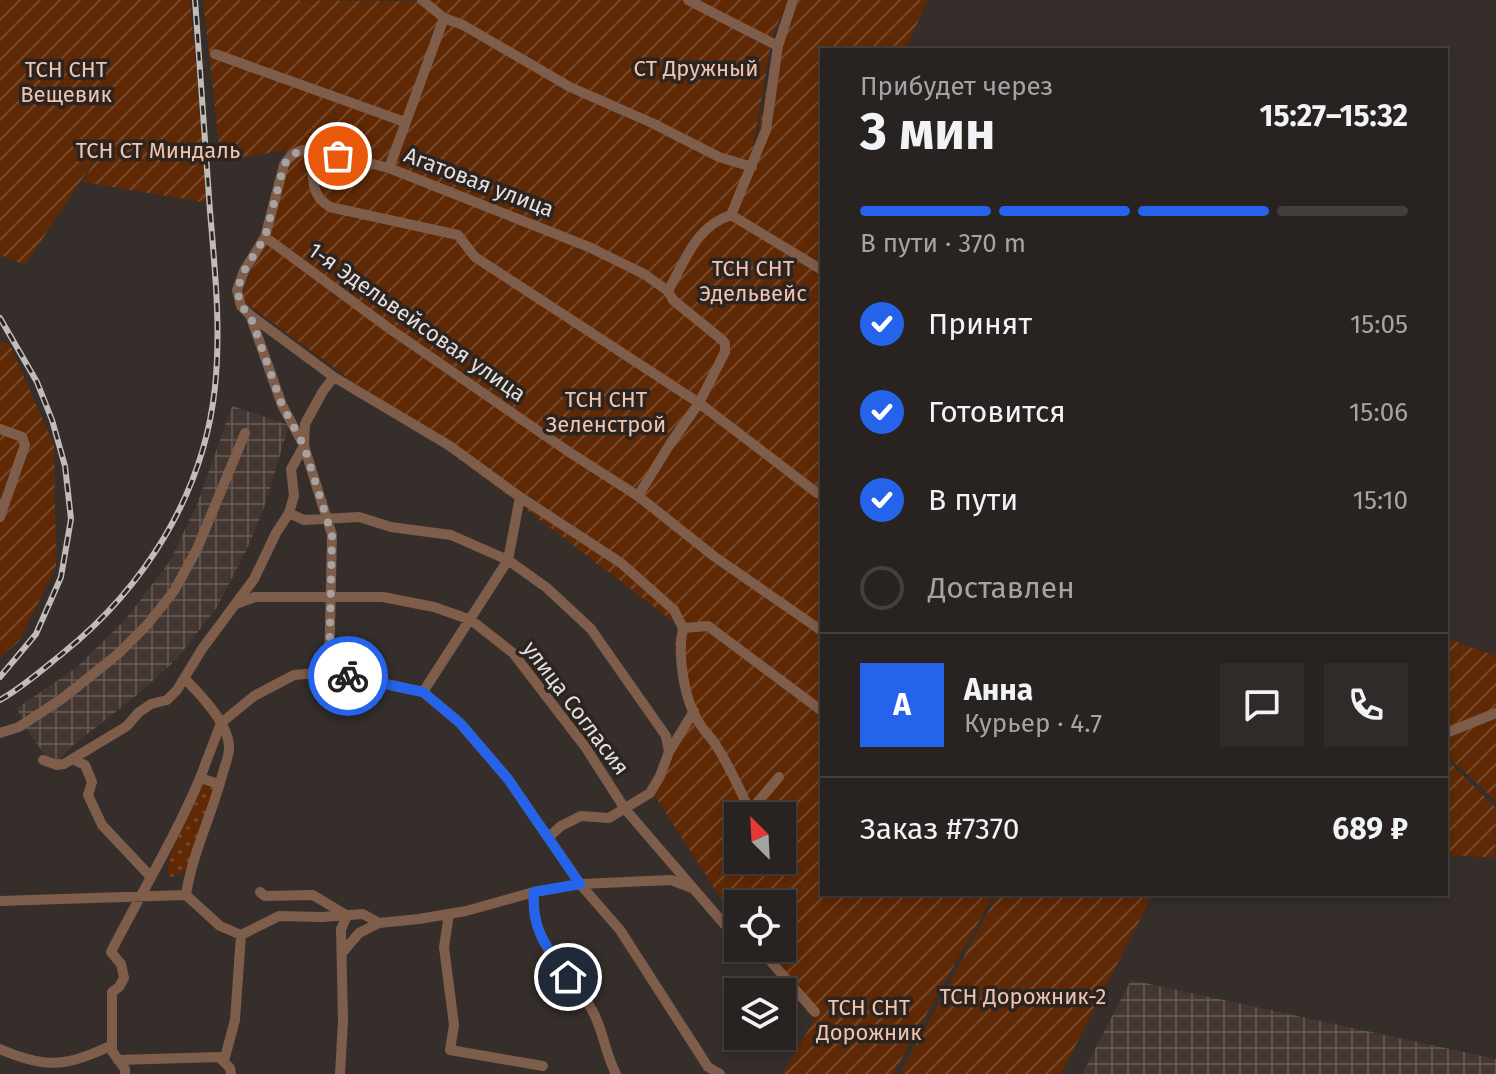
<!DOCTYPE html>
<html lang="ru">
<meta charset="utf-8">
<style>
:root{--surface:#282220;--page:#302a29;--text:#f1f3f6;--muted:#a5a4a5;--line:#443f3e;--accent:#2563eb}
body{margin:0;font-family:"Fira Sans",sans-serif;background:var(--page);color:var(--text);height:100vh;display:flex;flex-direction:column;font-size:30px;white-space:nowrap}
*{box-sizing:border-box;margin:0}
p{font-size:26px;color:var(--muted)}
.icon{flex:none;width:44px;height:44px;fill:none;stroke:currentColor;stroke-width:2;stroke-linecap:round;stroke-linejoin:round}
.map{position:relative;flex:1;overflow:hidden}
.panel{position:absolute;left:820px;top:48px;width:628px;height:848px;display:flex;flex-direction:column;background:var(--surface);border-radius:0px;box-shadow:0 4px 12px #0003,0 0 0 2px var(--line)}
.panel>*{flex:none}
.needle{width:52px;rotate:336deg}
.fabs{position:absolute;left:724px;top:802px;display:grid;gap:16px}
.fabs a{display:grid;place-items:center;width:72px;height:72px;border-radius:0px;background:var(--surface);box-shadow:0 4px 12px #0003,0 0 0 2px var(--line);font-size:40px}
.pin{position:absolute;display:grid;place-items:center;width:68px;height:68px;color:#fff;margin:-34px;border:4px solid #fff;border-radius:50%;box-shadow:0 2px 8px #0007}
.courier{position:absolute;display:grid;place-items:center;width:80px;height:80px;margin:-40px;border:6px solid #2563eb;border-radius:50%;background:#fff;color:#222;box-shadow:0 2px 10px #0007}
.overview em{font-style:normal;font-weight:700}
.overview div{display:flex;flex-direction:column-reverse}
.overview{display:flex;align-items:center;justify-content:space-between;height:136px;padding:0 40px}
h1{font-size:52px;font-weight:700;line-height:60px}
.bar{display:grid;grid-template-columns:repeat(4,1fr);gap:12px 8px;align-content:center;height:96px;padding:0 40px}
.bar i{height:10px;border-radius:6px;background:var(--line)}
.bar .active{background:var(--accent)}
.bar p{grid-column:span 4}
.line{display:flex;align-items:center;gap:20px;padding:0 40px;border-top:2px solid var(--line)}
.line div{flex:1}
.round{display:grid;place-items:center;flex:none;width:84px;height:84px;border-radius:0px;background:var(--page)}
ol{padding:0 40px;list-style:none}
li{display:flex;align-items:center;gap:24px;height:88px}
li p{margin-inline-start:auto}
li .icon{padding:8px;border-radius:50%;background:var(--accent);color:#fff;stroke-width:4}
li:last-child{color:var(--muted)}
li i{width:44px;height:44px;border:4px solid var(--line);border-radius:50%}
.map>svg:first-child{display:block}
</style>
<div class="map">
<svg width="1496" height="1074" viewBox="0 0 1496 1074">
<defs>
<pattern id="industrial-grid" width="8" height="8" patternUnits="userSpaceOnUse" patternTransform="scale(2)"><rect width="8" height="8" fill="#443732"/><path d="M0 4h8M4 0v8" fill="none" stroke="#5f544f"/></pattern>
<pattern id="grass-dots" width="8" height="8" patternUnits="userSpaceOnUse" patternTransform="scale(2)"><rect width="8" height="8" fill="#602905"/><path d="M2 2h.1M6 6h.1" fill="none" stroke="#774829" stroke-width="1.8" stroke-linecap="round"/></pattern>
<pattern id="garden-furrows" width="10" height="10" patternUnits="userSpaceOnUse" patternTransform="scale(2)"><rect width="10" height="10" fill="#602905"/><path d="M-1 1l2-2M0 10L10 0M9 11l2-2" fill="none" stroke="#774829"/></pattern>
</defs>
<rect width="100%" height="100%" fill="#352e2b"/>
<path fill="url(#industrial-grid)" d="M232 406 289 425 264 508 246 551 216 609 175 661 131 700 72 746 57 763 48 759 27 730 17 708 76 668 125 620 170 561 198 502Z
M1131 980 1496 1059V1074H1082Z"/>
<path fill="url(#grass-dots)" d="M201 784 214 787 186 871 169 878 168 861Z"/>
<path fill="url(#garden-furrows)" fill-rule="evenodd" d="M0 0H190L208 203 82 182 117 126 25 265 0 255Z
M203 0 419 1 439 18 582 97 749 174 759 130 775 38 793 0H928L905 50H822V225L818 233 822 238V894H994L893 1074H783L814 1020 756 948H782V904H738V925L653 793 688 713 674 639 683 629 498 488 243 301C241 280 258 263 266 243 277 214 282 181 287 150L221 161ZM738 816H782V860H738Z
M430 0H788L772 37 750 164C643 127 544 68 444 15Z
M0 342 9 343 54 445 56 567 19 641 0 658Z
M1446 638 1496 656V801L1446 755Z
M1446 759 1496 808 1495 858 1446 855Z
M998 894H1153L1061 1074H900Z"/>
<g fill="none" stroke-linecap="round" stroke-linejoin="round">
<path stroke="#7f5d4b" stroke-width="10" d="M688 0 778 46
M793 0 778 46 766 130 731 215 822 270
M444 18 463 25 570 87 652 123 719 157 752 167
M215 54 405 122
M313 149C313 172 308 194 330 207L458 235 475 257 699 403 817 493 822 494
M389 168 444 18 422 0
M265 237 390 329 569 452 638 496 715 557 822 631
M668 291C685 261 696 226 731 215
M250 315 282 405 304 446 332 535 329 672
M0 429 22 437 25 445 0 517
M638 496 670 444 699 403 725 352V343L721 339 673 300 668 291 644 274 589 247 389 168 313 149C299 149 290 154 284 165L265 237 244 271 237 290 241 306 250 315 334 377 450 446 520 497 621 563 674 610 683 628
M289 513 304 520 359 517 391 527 451 535 508 560 547 588 591 629 666 736 669 752
M236 604 255 597H383L434 607 471 620 513 653 586 748 625 809 724 924 738 932
M683 628C677 655 684 701 700 724 704 731 711 737 715 744 730 766 741 792 752 816
M683 628 708 626 822 711
M185 679C200 694 228 723 229 746 230 755 224 767 222 776 211 817 192 854 186 895L220 926 241 935 279 916 322 917 363 914 379 923 419 919 466 911 534 892 580 884 671 880 692 888
M423 692 508 560 520 497
M0 733 19 727 63 698 118 654 147 625 174 591 197 549 245 433
M1446 733 1496 713
M72 759 85 765 92 782 88 795 102 825 150 876
M43 760 57 765 64 764 127 726 138 713 151 704 167 700 177 690 202 649 254 579 276 533 289 513 294 496 291 469 304 446 305 424 323 391 334 377
M200 778 221 723 254 696 294 675 329 672 423 692 460 723 508 779 580 884 620 930 708 1067 720 1074
M750 811 779 777
M550 836 561 826 581 816 609 818 650 793 660 776 669 752 694 711
M260 892 265 896 313 895 346 915
M534 892C529 949 573 970 595 1016 604 1035 606 1055 616 1074
M0 901 186 895
M449 914 444 947 454 1025 450 1050 543 1066
M759 948 815 1012
M342 953 359 933 379 923
M0 1049C46 1069 67 1067 112 1045
M118 1060 219 1057 230 1068 231 1074
M224 1061 235 1020 241 935
M125 1074V1069L112 1051V992L119 987 124 978 121 964 111 952C141 893 175 838 200 778L219 784
M340 1074 343 1021 341 929 347 916"/>
<defs>
<path id="rail" d="M0 318 37 382 52 420 65 466 71 519 61 577 36 634 0 677
M0 700C23 687 43 669 63 653 145 587 204 493 215 387 221 328 215 270 210 211 205 141 200 70 195 0"/>
</defs>
<use href="#rail" stroke="#c1bcba" stroke-width="6"/>
<use href="#rail" stroke="#2b2421" stroke-width="3" stroke-dasharray="9" stroke-linecap="butt"/>
</g>
<g fill="none" stroke-linecap="round" stroke-linejoin="round">
<path stroke="#a7a29f" stroke-width="8" stroke-dasharray="0 14.4" d="M338 156C317 150 297 143 284 165L265 237 244 271 237 290 241 306 250 315 282 405 304 446 332 535 329 672 348 676"/>
<path stroke="#2563eb" stroke-width="10" d="M348 676 423 692 460 723 508 779 580 884 534 892C531 930 547 947 568 977"/>
</g>
<g text-anchor="middle" dominant-baseline="central" stroke-width="7" stroke-linejoin="round" paint-order="stroke">
<g font-size="22" fill="#f0c4ae" stroke="#2b2421">
<text x="696" y="68">СТ Дружный</text>
<text x="66" y="69">ТСН СНТ<tspan x="66" dy="25">Вещевик</tspan></text>
<text x="158" y="150">ТСН СТ Миндаль</text>
<text x="753" y="268">ТСН СНТ<tspan x="753" dy="25">Эдельвейс</tspan></text>
<text x="606" y="399">ТСН СНТ<tspan x="606" dy="25">Зеленстрой</tspan></text>
<text x="1023" y="996">ТСН Дорожник-2</text>
<text x="869" y="1007">ТСН СНТ<tspan x="869" dy="25">Дорожник</tspan></text>
</g>
<g font-size="22" fill="#e4e0de" stroke="#2b2421">
<text transform="translate(479 182) rotate(21)">Агатовая улица</text>
<text transform="translate(417 322) rotate(35)">1-я Эдельвейсовая улица</text>
<text transform="translate(576 708) rotate(53)">улица Согласия</text>
</g>
</g>
</svg>
<div class="fabs">
<a><svg class="needle" viewBox="-14 -14 28 28"><path d="M0-13l5 13h-10z" fill="#e53935"/><path d="M0 13l5-13h-10z" fill="#a5a4a5"/></svg></a>
<a><svg class="icon" aria-label="locate" viewBox="0 0 24 24"><circle cx="12" cy="12" r="6"/><path d="M12 2v4M12 18v4M2 12h4M18 12h4"/></svg></a>
<a><svg class="icon" aria-label="layers" viewBox="0 0 24 24"><path d="M12 4l9 5-9 5-9-5zM3 14l9 5 9-5"/></svg></a>
</div>
<div class="pin" style="left:338px;top:156px;background:#ea580c"><svg class="icon" aria-label="bag" viewBox="0 0 24 24"><path d="M5 8h14l-1 12H6zM9 8a3 3 0 0 1 6 0"/></svg></div>
<div class="pin" style="left:568px;top:977px;background:#1f2937"><svg class="icon" aria-label="home" viewBox="0 0 24 24"><path d="M3 11l9-7 9 7M6 9v11h12V9"/></svg></div>
<div class="courier" style="left:348px;top:676px"><svg class="icon" aria-label="bike" viewBox="0 0 24 24"><circle cx="6" cy="16" r="4"/><circle cx="18" cy="16" r="4"/><path d="M6 16l4-8h5l3 8M10 8l3 8H6M13 5h3"/></svg></div>
<section class="panel">
<div class="overview"><div><h1>3 мин</h1><p>Прибудет через</p></div><em>15:27–15:32</em></div>
<div class="bar"><i class="active"></i><i class="active"></i><i class="active"></i><i></i><p>В пути · 370 m</p></div>
<ol>
<li><svg class="icon" aria-label="check" viewBox="0 0 24 24"><path d="M5 12l5 5 9-10"/></svg>Принят<p>15:05</p></li>
<li><svg class="icon" aria-label="check" viewBox="0 0 24 24"><path d="M5 12l5 5 9-10"/></svg>Готовится<p>15:06</p></li>
<li><svg class="icon" aria-label="check" viewBox="0 0 24 24"><path d="M5 12l5 5 9-10"/></svg>В пути<p>15:10</p></li>
<li><i></i>Доставлен</li>
</ol>
<div class="line" style="height:144px"><b class="round" style="background:var(--accent);color:#fff">А</b><div><b>Анна</b><p>Курьер · 4.7</p></div><a class="round"><svg class="icon" aria-label="chat" viewBox="0 0 24 24"><path d="M4 5h16v11H9l-5 4z"/></svg></a><a class="round"><svg class="icon" aria-label="phone" viewBox="0 0 24 24"><path d="M5 4h4l2 5-3 2q2 4 5 5l2-3 5 2v4C11 20 4 13 5 4z"/></svg></a></div>
<div class="line" style="height:104px"><div>Заказ #7370</div><b>689 ₽</b></div>
</section>
</div>
